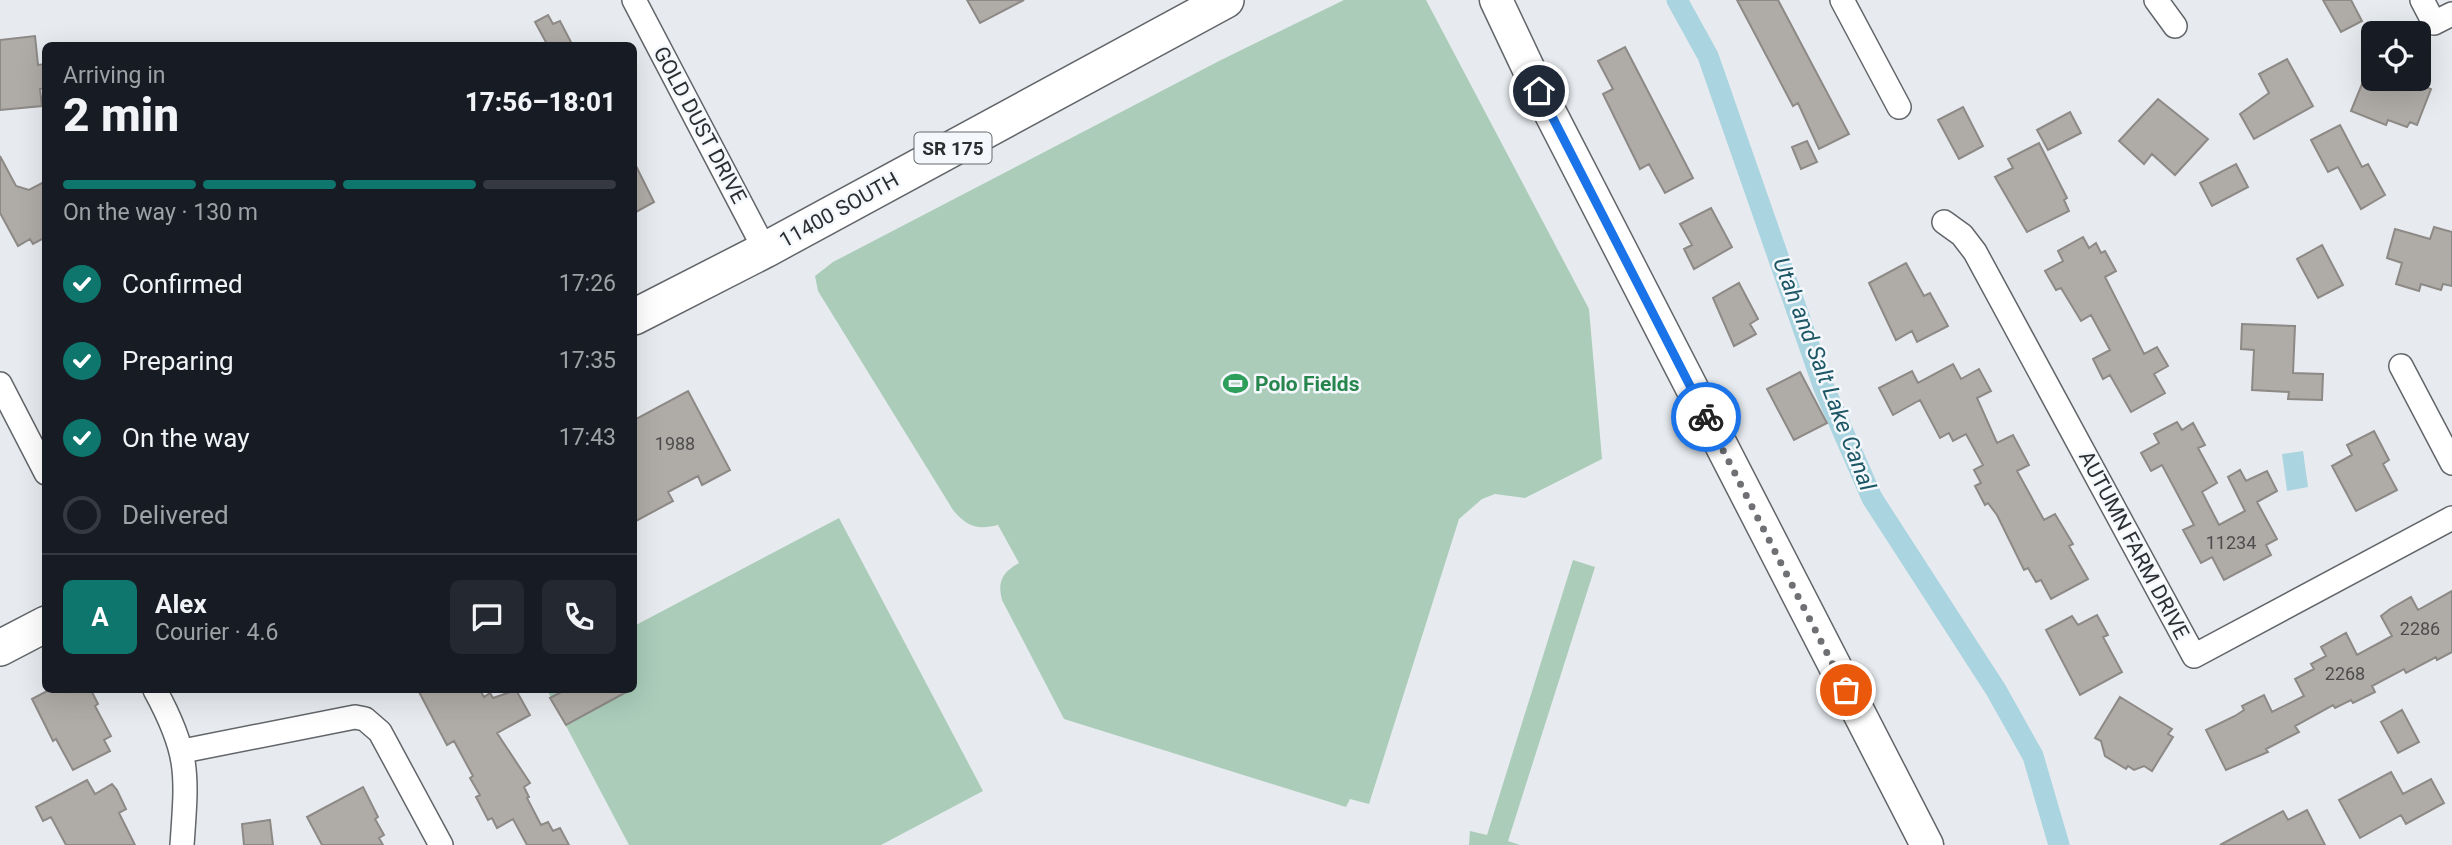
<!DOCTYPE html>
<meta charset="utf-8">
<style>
:root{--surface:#171b24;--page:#242831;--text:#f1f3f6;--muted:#9ea1a6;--line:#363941;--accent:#0f766e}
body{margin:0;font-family:Roboto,sans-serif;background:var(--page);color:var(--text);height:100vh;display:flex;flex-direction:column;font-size:26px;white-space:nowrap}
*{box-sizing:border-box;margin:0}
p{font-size:23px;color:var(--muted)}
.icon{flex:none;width:38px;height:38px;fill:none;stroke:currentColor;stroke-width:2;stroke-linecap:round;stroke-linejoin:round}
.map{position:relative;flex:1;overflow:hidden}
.sheet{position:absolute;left:42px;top:42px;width:595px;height:651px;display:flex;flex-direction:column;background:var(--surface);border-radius:10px;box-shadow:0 7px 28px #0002}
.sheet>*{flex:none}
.fabs{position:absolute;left:2361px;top:21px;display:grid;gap:14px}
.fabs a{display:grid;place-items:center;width:70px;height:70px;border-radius:10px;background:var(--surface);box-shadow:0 7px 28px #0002;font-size:35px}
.pin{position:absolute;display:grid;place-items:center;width:60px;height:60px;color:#fff;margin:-30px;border:4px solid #fff;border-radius:50%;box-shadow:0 2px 7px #0007}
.courier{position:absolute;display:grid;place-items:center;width:70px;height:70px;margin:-35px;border:5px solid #1a73e8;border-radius:50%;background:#fff;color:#222;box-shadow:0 2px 9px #0007}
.headline em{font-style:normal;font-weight:800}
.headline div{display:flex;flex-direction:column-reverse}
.headline{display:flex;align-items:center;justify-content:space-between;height:119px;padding:0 21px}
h1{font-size:46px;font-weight:800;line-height:52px}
.bar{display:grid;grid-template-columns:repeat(4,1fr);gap:10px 7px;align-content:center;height:84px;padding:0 21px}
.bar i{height:9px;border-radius:5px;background:var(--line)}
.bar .selected{background:var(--accent)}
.bar p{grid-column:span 4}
.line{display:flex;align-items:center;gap:18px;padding:0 21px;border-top:2px solid var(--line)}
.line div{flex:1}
.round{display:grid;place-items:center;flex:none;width:74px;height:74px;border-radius:10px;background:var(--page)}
ol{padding:0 21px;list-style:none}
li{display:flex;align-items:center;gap:21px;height:77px}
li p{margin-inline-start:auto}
li .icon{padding:7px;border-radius:50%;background:var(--accent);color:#fff;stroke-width:4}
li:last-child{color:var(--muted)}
li i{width:38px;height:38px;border:4px solid var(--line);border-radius:50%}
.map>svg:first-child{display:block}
</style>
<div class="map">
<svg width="2452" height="845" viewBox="0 0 2452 845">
<rect width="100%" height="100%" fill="#e7ebef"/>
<path fill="#aaccb9" d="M1344 0H1426L1589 309 1602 459 1525 498 1495 494 1482 499 1459 519 1369 804 1350 799 1346 807 1064 719 1002 600C997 581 1003 572 1019 563L998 525C978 530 967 527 953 510L818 291 815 276 833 262 1221 60Z
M839 518 983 791 881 845H629L547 690H634V626Z
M1573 560 1595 567 1508 841 1520 845H1469L1470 831 1487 835Z"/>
<path fill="#a9d4e0" d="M2303 451 2308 487 2287 491 2282 454Z"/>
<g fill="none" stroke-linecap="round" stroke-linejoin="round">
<path stroke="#a9d4e0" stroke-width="21" d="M1677 0 1708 56 1824 388 1872 498 1996 690 2033 756 2059 845"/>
</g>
<path fill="#afaba7" stroke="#8d8986" stroke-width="2" d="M967 0H1024L980 23Z
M1737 0H1778L1849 134 1819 149 1798 103 1793 106Z
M2323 0H2351L2362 21 2341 32Z
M548 15 553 24 560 21 573 46H548L535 22Z
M35 36 38 65 46 64V88L40 89 42 106 0 110V40Z
M1625 47 1693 178 1665 193 1649 164 1640 169 1603 94 1613 89 1598 61Z
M2287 59 2313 106 2254 139 2240 114 2269 93 2259 74Z
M2364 79H2405L2431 89 2417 125 2410 122 2407 127 2388 120 2386 125 2351 111Z
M2158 99 2208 139 2175 175 2152 154 2144 164 2119 141Z
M1963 107 1983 146 1959 159 1938 120Z
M2070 112 2081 133 2048 150 2037 130Z
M2340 125 2362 167 2368 164 2385 195 2361 209 2338 167 2328 172 2311 140Z
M1807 141 1817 162 1801 169 1792 147Z
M2039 143 2067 198 2064 200 2069 211 2027 232 1995 177 2013 168 2008 159Z
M0 156 16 186 29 190 46 181V237L33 244 30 239 18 246 0 213Z
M634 162 654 202 634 213Z
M2236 164 2248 187 2212 206 2200 183Z
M1711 208 1732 247 1694 269 1684 249 1692 245 1680 224Z
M2434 227 2452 232V286L2443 284 2441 290 2421 284 2419 291 2396 284 2402 263 2387 258 2395 229 2430 239Z
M2083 237 2089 248 2096 243 2101 253 2105 251 2116 271 2105 277 2144 354 2157 347 2168 366 2154 374 2165 393 2131 412 2110 375 2103 379 2093 359 2110 350 2091 315 2081 321 2061 288 2056 290 2045 271 2063 261 2058 251Z
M2322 245 2343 285 2318 298 2297 259Z
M1906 263 1924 296 1930 293 1948 326 1917 342 1912 331 1896 340 1869 283Z
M1739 283 1758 319 1750 324 1756 334 1734 346 1713 298Z
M2242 324 2295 326 2293 373 2323 374 2322 400 2288 399 2289 392 2252 390 2254 350 2241 349Z
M1953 364 1961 379 1979 369 1991 391 1977 398 1997 443 2013 435 2029 465 2017 471 2044 520 2055 514 2073 544 2069 546 2088 579 2051 599 2041 580 2036 582 2028 568 2024 570 1997 515 1988 503 1985 505 1975 486 1981 483 1974 470 1983 465 1966 434 1953 441 1949 433 1940 438 1920 400 1893 415 1879 388 1912 371 1918 383Z
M1800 372 1827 423 1794 440 1767 389Z
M688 391 730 470 702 485 698 476 668 492 673 501 634 522V420Z
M2177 422 2182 430 2193 423 2205 445 2198 448 2217 483 2202 492 2219 525 2245 511 2228 477 2240 470 2246 481 2267 471 2277 491 2257 502 2277 539 2266 545 2271 555 2224 580 2212 557 2201 563 2183 530 2194 525 2162 465 2151 471 2141 453 2159 443 2154 434Z
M2374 431 2389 460 2383 464 2397 490 2356 511 2332 466 2352 455 2347 445Z
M2452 591V652L2437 660 2436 657 2406 673 2404 669 2372 686 2375 692 2353 703 2351 700 2335 708 2333 705 2295 726 2299 732 2266 749 2268 752 2226 770 2206 730 2235 716 2244 710 2242 706 2264 695 2272 712 2304 696 2295 679 2314 669 2311 664 2326 656 2321 647 2346 633 2357 655 2392 636 2381 616 2390 609 2411 597 2418 610Z
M2097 615 2108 635 2103 637 2122 672 2080 695 2046 630 2072 616 2078 625Z
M49 690H91L98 704 95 706 111 736 104 740 110 751 73 770 56 739 53 741 32 699Z
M418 690H480L484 697 490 693 493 698 516 690 530 715 497 733 530 783 524 787 529 797 527 798 541 825 548 822 553 831 560 828 569 845H527L513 819 497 828 492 818 488 820 476 797 480 795 470 778 473 776 454 741 447 745Z
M565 690H630L566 725 550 698Z
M2120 697 2172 729 2168 734 2173 737 2152 771 2144 766 2134 770 2128 766 2126 769 2105 756 2101 741 2095 738Z
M2402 710 2419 742 2398 753 2381 722Z
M2391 772 2403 794 2431 779 2444 803 2406 824 2401 815 2360 838 2339 800Z
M87 780 95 794 112 784 117 790 126 809 119 813 135 845H66L51 817 43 821 36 807Z
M363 787 378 817 375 819 384 835 379 838 383 845H322L307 817Z
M2307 810 2325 845H2220L2283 811 2288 820Z
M270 820 273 845H244L242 824Z"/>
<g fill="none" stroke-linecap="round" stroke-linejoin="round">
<defs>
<path id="street" d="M634 0 765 250
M1842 0 1899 107
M2156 0 2175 26
M2422 0 2434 23 2452 14
M1944 222 1962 235 1975 252 2194 656 2452 518
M2401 366 2452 463
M0 384 46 473
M155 690C190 754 187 774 182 845
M183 751 355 717 365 719 380 732 441 845"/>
<path id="secondary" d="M1496 0 1539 91 1927 845"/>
<path id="primary" d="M634 317 765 250 1226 0
M0 648 46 624"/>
</defs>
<use href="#street" stroke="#626569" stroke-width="26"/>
<use href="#secondary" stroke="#626569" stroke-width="35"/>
<use href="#primary" stroke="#626569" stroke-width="38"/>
<use href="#street" stroke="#fff" stroke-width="23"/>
<use href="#secondary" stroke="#fff" stroke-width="32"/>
<use href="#primary" stroke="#fff" stroke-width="35"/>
</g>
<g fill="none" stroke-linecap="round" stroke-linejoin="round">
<path stroke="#6e7073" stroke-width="7" stroke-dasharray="0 12.6" d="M1706 417 1846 690"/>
<path stroke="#1a73e8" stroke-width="9" d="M1539 91 1706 417"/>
</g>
<defs>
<symbol id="stadium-bare" viewBox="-9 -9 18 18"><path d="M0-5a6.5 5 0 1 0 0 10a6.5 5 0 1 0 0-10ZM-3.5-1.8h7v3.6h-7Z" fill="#2e9e5b" stroke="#f4f8fc" stroke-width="2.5" paint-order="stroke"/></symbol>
</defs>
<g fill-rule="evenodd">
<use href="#stadium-bare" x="1218" y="366" width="35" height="35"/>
</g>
<g text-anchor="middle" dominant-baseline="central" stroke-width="5" stroke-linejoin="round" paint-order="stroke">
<g font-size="18" fill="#4e4d4e">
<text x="675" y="443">1988</text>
<text x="2231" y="542">11234</text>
<text x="2420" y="628">2286</text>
<text x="2345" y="673">2268</text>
</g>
<rect fill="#f4f8fc" stroke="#696b6d" stroke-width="2" x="914.5" y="132.5" width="77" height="31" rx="5"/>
<g font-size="19" font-weight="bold" fill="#2d2e30">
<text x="953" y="148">SR 175</text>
</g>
<g font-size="21" fill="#2d2e30" stroke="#f4f8fc">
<text transform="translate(700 125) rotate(62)">GOLD DUST DRIVE</text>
<text transform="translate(839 210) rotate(-29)">11400 SOUTH</text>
<text transform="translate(2134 545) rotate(62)">AUTUMN FARM DRIVE</text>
</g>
<g font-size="21" font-weight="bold" fill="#27864d" stroke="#f4f8fc" text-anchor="start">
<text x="1255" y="384">Polo Fields</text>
</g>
<g font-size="23" font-style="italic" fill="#1d5765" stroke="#f4f8fc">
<text transform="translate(1824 374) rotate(69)">Utah and Salt Lake Canal</text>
</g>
</g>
</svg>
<div class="fabs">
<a><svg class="icon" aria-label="locate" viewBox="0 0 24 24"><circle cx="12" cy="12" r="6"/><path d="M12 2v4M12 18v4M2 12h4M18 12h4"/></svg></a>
</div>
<div class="pin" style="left:1846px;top:690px;background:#ea580c"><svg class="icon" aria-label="bag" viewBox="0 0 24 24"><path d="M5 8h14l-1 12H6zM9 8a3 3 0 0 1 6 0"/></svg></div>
<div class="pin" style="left:1539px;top:91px;background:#1f2937"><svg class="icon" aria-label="home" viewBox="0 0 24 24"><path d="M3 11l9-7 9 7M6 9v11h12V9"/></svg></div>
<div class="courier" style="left:1706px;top:417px"><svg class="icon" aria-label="bike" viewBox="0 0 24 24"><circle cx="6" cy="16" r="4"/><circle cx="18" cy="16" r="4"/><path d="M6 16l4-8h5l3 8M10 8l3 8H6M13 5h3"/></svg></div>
<section class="sheet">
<div class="headline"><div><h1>2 min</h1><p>Arriving in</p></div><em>17:56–18:01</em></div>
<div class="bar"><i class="selected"></i><i class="selected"></i><i class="selected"></i><i></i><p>On the way · 130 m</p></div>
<ol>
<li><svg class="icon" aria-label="check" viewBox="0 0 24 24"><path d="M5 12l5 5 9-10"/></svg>Confirmed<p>17:26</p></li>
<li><svg class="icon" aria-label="check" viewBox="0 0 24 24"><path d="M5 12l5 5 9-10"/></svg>Preparing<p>17:35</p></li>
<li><svg class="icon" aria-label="check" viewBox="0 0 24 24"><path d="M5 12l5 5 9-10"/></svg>On the way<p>17:43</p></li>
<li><i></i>Delivered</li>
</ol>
<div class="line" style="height:126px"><b class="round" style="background:var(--accent);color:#fff">A</b><div><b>Alex</b><p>Courier · 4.6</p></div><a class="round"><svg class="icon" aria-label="chat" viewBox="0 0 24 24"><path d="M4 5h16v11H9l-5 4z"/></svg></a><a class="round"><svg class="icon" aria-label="phone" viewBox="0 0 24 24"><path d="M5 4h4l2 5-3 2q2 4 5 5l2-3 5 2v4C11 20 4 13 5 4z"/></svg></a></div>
</section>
</div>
